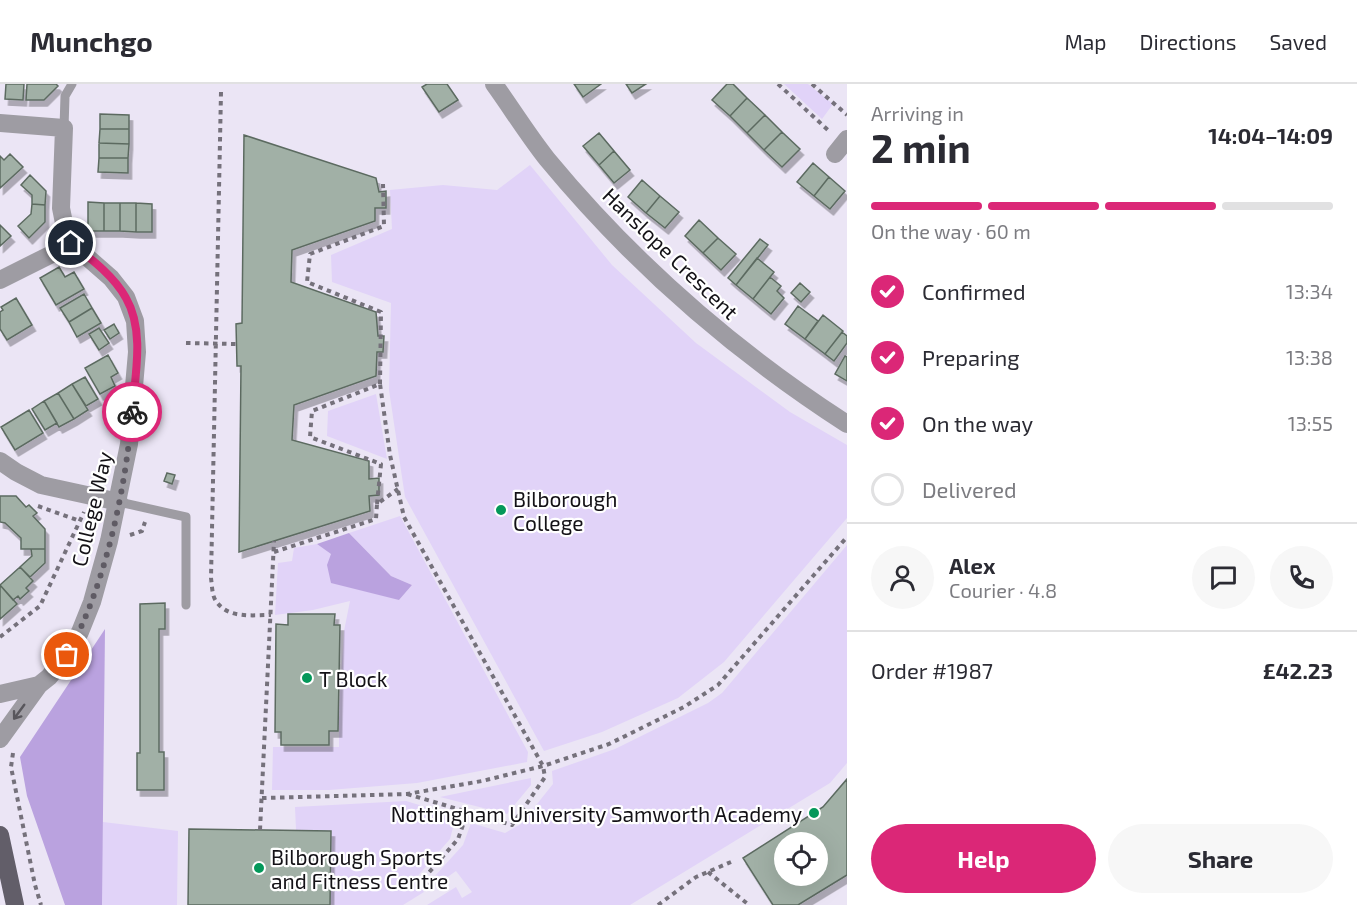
<!DOCTYPE html>
<meta charset="utf-8">
<style>
:root{--surface:#fff;--page:#f7f7f7;--text:#2b2b33;--muted:#7c7c81;--line:#e1e1e2;--accent:#db2777}
body{margin:0;font-family:"Exo 2",sans-serif;background:var(--page);color:var(--text);height:100vh;display:flex;flex-direction:column;font-size:22px;white-space:nowrap}
*{box-sizing:border-box;margin:0}
p{font-size:20px;color:var(--muted)}
.icon{flex:none;width:33px;height:33px;fill:none;stroke:currentColor;stroke-width:2;stroke-linecap:round;stroke-linejoin:round}
.map{position:relative;flex:1;overflow:hidden}
.panel{display:flex;flex-direction:column;background:var(--surface);width:510px}
.panel>*{flex:none}
.fabs{position:absolute;left:774px;top:748px;display:grid;gap:12px}
.fabs a{display:grid;place-items:center;width:54px;height:54px;border-radius:50%;background:var(--surface);box-shadow:0 6px 24px #0002;font-size:30px}
.pin{position:absolute;display:grid;place-items:center;width:51px;height:51px;color:#fff;margin:-26px;border:3px solid #fff;border-radius:50%;box-shadow:0 2px 6px #0007}
.courier{position:absolute;display:grid;place-items:center;width:60px;height:60px;margin:-30px;border:4px solid #db2777;border-radius:50%;background:#fff;color:#222;box-shadow:0 2px 8px #0007}
.overview em{font-style:normal;font-weight:700}
.overview div{display:flex;flex-direction:column-reverse}
.overview{display:flex;align-items:center;justify-content:space-between;height:102px;padding:0 24px}
h1{font-size:39px;font-weight:700;line-height:45px}
.bar{display:grid;grid-template-columns:repeat(4,1fr);gap:9px 6px;align-content:center;height:72px;padding:0 24px}
.bar i{height:8px;border-radius:4px;background:var(--line)}
.bar .selected{background:var(--accent)}
.bar p{grid-column:span 4}
.line{display:flex;align-items:center;gap:15px;padding:0 24px;border-top:2px solid var(--line)}
.line div{flex:1}
.round{display:grid;place-items:center;flex:none;width:63px;height:63px;border-radius:32px;background:var(--page)}
ol{padding:0 24px;list-style:none}
li{display:flex;align-items:center;gap:18px;height:66px}
li p{margin-inline-start:auto}
li .icon{padding:6px;border-radius:50%;background:var(--accent);color:#fff;stroke-width:4}
li:last-child{color:var(--muted)}
li i{width:33px;height:33px;border:3px solid var(--line);border-radius:50%}
.cta{display:flex;gap:12px;margin-top:auto;padding:12px 24px}
.cta a{flex:1;height:69px;border-radius:36px;background:var(--accent);color:#fff;font-size:24px;font-weight:700;line-height:69px;text-align:center}
.cta a+a{background:var(--page);color:var(--text)}
header{display:flex;align-items:center;gap:36px;box-sizing:border-box;height:84px;padding:0 30px;background:var(--surface);border-bottom:2px solid var(--line)}
header strong{font-size:28px}
nav{display:flex;gap:33px;margin-inline-start:auto;font-size:21px}
main{display:flex;flex:1;min-height:0}
.map>svg:first-child{display:block}
</style>
<header>
<strong>Munchgo</strong>
<nav><a>Map</a><a>Directions</a><a>Saved</a></nav>
</header>
<main>
<div class="map">
<svg width="847" height="821" viewBox="0 0 847 821">
<defs>
<filter id="shadow"><feDropShadow dx="3.5" dy="6" stdDeviation="0" flood-color="#0004"/></filter>
</defs>
<rect width="100%" height="100%" fill="#ebe5f5"/>
<path fill="#e1d3f8" d="M784 0H808L833 20 822 35Z
M530 81 612 181 696 259 790 328 847 361V434L724 578 678 614 602 648 544 667 405 413 389 306 391 219 332 198 331 171 392 145 390 106 443 101 497 106Z
M376 310 387 375 327 352 328 327Z
M400 432 528 668 527 678 417 699 329 706H272L273 663H339V623L344 547 350 517 313 526 275 531 278 479 292 477 294 464 317 460 399 516 412 501 391 492 349 449Z
M847 461V679L830 699 630 821H427L456 803 462 814 472 808 456 787 439 799 434 793 463 761 471 739 505 749 521 740 553 700 552 687 615 665 708 619 722 609Z
M531 694V701L507 730 440 713Z
M406 717 456 732 450 755 415 795 424 808 403 821H330L331 747 296 746 295 723Z
M103 738 178 747 177 821H100Z"/>
<path fill="#baa2df" d="M349 449 391 492 412 501 399 516 331 499 327 481 331 470 317 460Z
M105 545 102 821H65L27 712 20 673Z"/>
<path fill="#a1b0a6" stroke="#5c6b61" stroke-width="1.5" fill-rule="evenodd" filter="url(#shadow)" d="M6 0H24L23 16 5 15Z
M27 0H56L58 2 44 16H26Z
M427 0H447L458 16 439 28 422 3Z
M574 0H601L583 13Z
M626 0H646L632 9Z
M727 0H733L747 14 730 32 712 16Z
M747 14 765 31 747 49 730 32Z
M100 30 129 31V45H100Z
M765 31 782 48 764 66 747 49Z
M100 45H129V60L99 59Z
M782 48 800 65 782 83 764 66Z
M599 49 614 67 599 81 583 62Z
M244 51 376 94 379 108 386 107V124H375V137L292 166 291 198 376 228 378 252H384L383 268H377L376 292 294 321 292 356 369 377V395L379 394V411L369 412 370 427 239 468 241 282H237L236 240 242 239Z
M99 59 129 60 128 74H99Z
M614 67 630 86 614 99 599 81Z
M10 70 23 83 0 104V72L4 76Z
M99 74H128V89L98 88Z
M813 79 829 93 814 112 797 98Z
M30 91 46 107 45 121 32 120V111L21 101Z
M829 93 845 107 830 125 814 112Z
M642 96 660 112 646 129 628 113Z
M660 112 679 128 665 144 646 129Z
M88 118 104 119V147H88Z
M104 119H120V147H104Z
M120 119H136V148L120 147Z
M136 119 152 120V148H136Z
M32 120 45 121V138L29 154 18 142 31 130Z
M699 136 718 154 703 169 685 152Z
M0 141 11 152 0 162Z
M718 154 736 170 721 186 703 169Z
M760 155 768 161 736 201 728 194Z
M757 174 774 188 753 215 736 201Z
M59 183 65 193 74 188 84 205 56 221 40 194Z
M770 193 781 202 777 207 784 214 771 230 753 215Z
M800 199 810 208 801 218 791 209Z
M84 210 92 224 69 238 60 224Z
M16 214 32 241 7 256 0 245V228L3 226 1 223Z
M798 222 818 237 805 255 785 240Z
M92 224 101 239 77 253 69 238Z
M823 231 843 247 825 270 805 255Z
M114 240 119 249 110 255 104 246Z
M99 244 109 259 99 266 89 250Z
M842 248 847 252V259L834 277 825 270Z
M108 271 118 289 111 293 115 302 100 310 85 284Z
M845 272 847 273V297L835 290Z
M85 293 98 315 86 322 72 300Z
M72 300 88 326 74 335 58 309Z
M58 309 74 335 59 343 44 317Z
M44 317 57 339 45 346 32 325Z
M29 326 43 349 15 366 1 343Z
M167 389 175 391 172 400 164 397Z
M0 412H16L26 423 29 421 37 429 33 432 45 445V465H21V454L5 439 0 438Z
M31 465H45V479L30 493 20 483 32 472Z
M20 483 33 497 26 504 29 507 20 515 18 512 13 516 0 501Z
M0 501 17 520 0 535Z
M165 519V545H159V668H164V706H137V669H140V520Z
M288 530H335L334 541H340L338 647H329V661H281V648H275L276 540 288 541Z
M847 695V791L798 821H773L743 774 823 723ZM784 759H818V792H784Z
M189 745 331 747 330 821H188Z"/>
<g fill="none" stroke-linecap="round" stroke-linejoin="round">
<path stroke="#75717b" stroke-width="4" stroke-dasharray="4.5 4.5" stroke-linecap="butt" d="M778 0 829 47
M812 0 847 31
M221 8 211 494C212 501 212 512 216 517 228 535 252 531 271 531
M186 259 236 260
M380 300 381 228 307 198 310 170 384 142 383 100
M377 420 381 380 310 353 312 327 380 300 390 371 404 433 543 682 545 693 512 741 407 710
M38 422 80 437
M130 451 142 447 145 438
M274 468 376 435 377 420 398 405
M0 553 40 522 84 428
M13 669 11 683 35 801 41 821
M262 714 407 710 482 697 543 682 609 660 684 623 718 601 847 453
M260 746 274 457
M708 788 749 821
M432 802 425 793 458 755 468 727
M658 821 696 793 731 778"/>
<path stroke="#9e9ca3" stroke-width="9" d="M64 44 65 12 72 0
M119 418 186 433V521"/>
<path stroke="#9e9ca3" stroke-width="18" d="M494 0C512 25 528 51 547 75 633 179 734 267 847 340
M0 39 64 44 61 124 66 149 71 159 111 194 126 213 135 237 137 268 129 360 109 457 92 518 80 548 67 571 49 593 39 601 0 655
M835 70 847 55
M0 196 54 169 71 159
M0 377 16 388 41 401 119 418
M0 610 39 601"/>
<path stroke="#625e69" stroke-width="18" d="M0 751 15 821"/>
</g>
<defs><path id="oneway-shaft" d="M-6 0H5M1.5-3L5.5 0L1.5 3" fill="none" stroke-width="1.6" stroke-linecap="round" stroke-linejoin="round" transform="scale(1.5)"/></defs>
<use stroke="#58565c" href="#oneway-shaft" transform="translate(19 628) rotate(126)"/>
<g fill="none" stroke-linecap="round" stroke-linejoin="round">
<path stroke="#5f5b64" stroke-width="6" stroke-dasharray="0 10.8" d="M67 571C105 504 126 404 132 328"/>
<path stroke="#db2777" stroke-width="8" d="M71 159C90 174 114 192 126 214 145 247 135 292 132 328"/>
</g>
<g fill="#04985a" stroke="#fff" stroke-width="2">
<circle cx="501" cy="426" r="6"/>
<circle cx="307" cy="594" r="6"/>
<circle cx="814" cy="729" r="6"/>
<circle cx="259" cy="784" r="6"/>
</g>
<g text-anchor="middle" dominant-baseline="central" stroke-width="4.5" stroke-linejoin="round" paint-order="stroke">
<g font-size="21" fill="#131116" stroke="#fff">
<text transform="translate(671 169) rotate(44)">Hanslope Crescent</text>
<text transform="translate(91 425) rotate(-77)">College Way</text>
</g>
<g font-size="21" fill="#131116" stroke="#fff" text-anchor="start">
<text x="513" y="414">Bilborough<tspan x="513" dy="24">College</tspan></text>
<text x="319" y="594">T Block</text>
<text x="802" y="729" text-anchor="end">Nottingham University Samworth Academy</text>
<text x="271" y="772">Bilborough Sports<tspan x="271" dy="24">and Fitness Centre</tspan></text>
</g>
</g>
</svg>
<div class="fabs">
<a><svg class="icon" aria-label="locate" viewBox="0 0 24 24"><circle cx="12" cy="12" r="6"/><path d="M12 2v4M12 18v4M2 12h4M18 12h4"/></svg></a>
</div>
<div class="pin" style="left:67px;top:571px;background:#ea580c"><svg class="icon" aria-label="bag" viewBox="0 0 24 24"><path d="M5 8h14l-1 12H6zM9 8a3 3 0 0 1 6 0"/></svg></div>
<div class="pin" style="left:71px;top:159px;background:#1f2937"><svg class="icon" aria-label="home" viewBox="0 0 24 24"><path d="M3 11l9-7 9 7M6 9v11h12V9"/></svg></div>
<div class="courier" style="left:132px;top:328px"><svg class="icon" aria-label="bike" viewBox="0 0 24 24"><circle cx="6" cy="16" r="4"/><circle cx="18" cy="16" r="4"/><path d="M6 16l4-8h5l3 8M10 8l3 8H6M13 5h3"/></svg></div>
</div>
<section class="panel">
<div class="overview"><div><h1>2 min</h1><p>Arriving in</p></div><em>14:04–14:09</em></div>
<div class="bar"><i class="selected"></i><i class="selected"></i><i class="selected"></i><i></i><p>On the way · 60 m</p></div>
<ol>
<li><svg class="icon" aria-label="check" viewBox="0 0 24 24"><path d="M5 12l5 5 9-10"/></svg>Confirmed<p>13:34</p></li>
<li><svg class="icon" aria-label="check" viewBox="0 0 24 24"><path d="M5 12l5 5 9-10"/></svg>Preparing<p>13:38</p></li>
<li><svg class="icon" aria-label="check" viewBox="0 0 24 24"><path d="M5 12l5 5 9-10"/></svg>On the way<p>13:55</p></li>
<li><i></i>Delivered</li>
</ol>
<div class="line" style="height:108px"><a class="round"><svg class="icon" aria-label="person" viewBox="0 0 24 24"><circle cx="12" cy="8" r="4"/><path d="M4 21q1-7 8-7t8 7"/></svg></a><div><b>Alex</b><p>Courier · 4.8</p></div><a class="round"><svg class="icon" aria-label="chat" viewBox="0 0 24 24"><path d="M4 5h16v11H9l-5 4z"/></svg></a><a class="round"><svg class="icon" aria-label="phone" viewBox="0 0 24 24"><path d="M5 4h4l2 5-3 2q2 4 5 5l2-3 5 2v4C11 20 4 13 5 4z"/></svg></a></div>
<div class="line" style="height:78px"><div>Order #1987</div><b>£42.23</b></div>
<div class="cta"><a>Help</a><a>Share</a></div>
</section>
</main>
